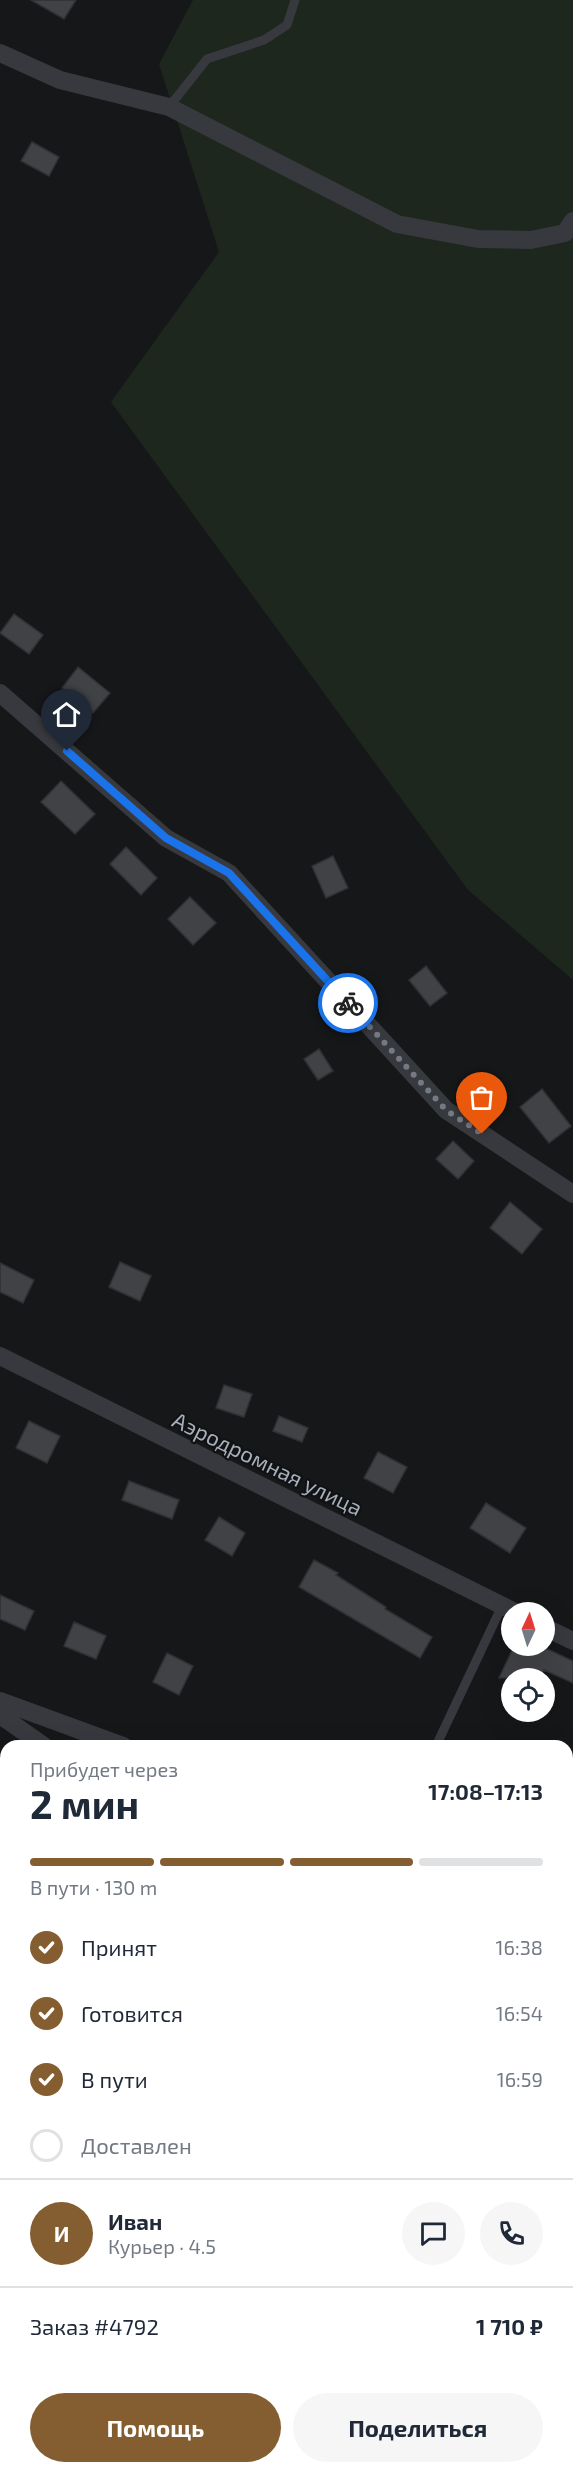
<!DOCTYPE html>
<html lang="ru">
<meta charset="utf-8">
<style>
:root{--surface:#fff;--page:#f6f6f7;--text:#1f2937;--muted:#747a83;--line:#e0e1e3;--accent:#845e30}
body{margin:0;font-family:"Exo 2",sans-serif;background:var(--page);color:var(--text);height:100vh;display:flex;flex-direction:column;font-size:22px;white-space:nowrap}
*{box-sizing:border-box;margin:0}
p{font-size:20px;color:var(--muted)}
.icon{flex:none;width:33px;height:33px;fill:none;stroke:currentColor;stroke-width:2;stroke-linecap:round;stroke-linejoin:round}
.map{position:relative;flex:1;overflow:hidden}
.side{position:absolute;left:0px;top:1740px;width:573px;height:734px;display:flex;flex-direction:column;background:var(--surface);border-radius:18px 18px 0 0;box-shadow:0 6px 24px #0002}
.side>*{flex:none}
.needle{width:39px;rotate:4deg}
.buttons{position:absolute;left:501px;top:1602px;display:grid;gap:12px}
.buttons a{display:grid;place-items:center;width:54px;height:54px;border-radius:50%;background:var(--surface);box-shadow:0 6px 24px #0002;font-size:30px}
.pin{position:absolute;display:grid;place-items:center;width:51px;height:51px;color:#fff;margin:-62px -26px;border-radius:50% 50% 50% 0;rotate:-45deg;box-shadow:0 0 6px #0007}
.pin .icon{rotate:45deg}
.courier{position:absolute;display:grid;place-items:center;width:60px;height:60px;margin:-30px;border:4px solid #1a73e8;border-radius:50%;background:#fff;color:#222;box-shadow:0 2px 8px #0007}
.summary em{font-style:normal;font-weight:700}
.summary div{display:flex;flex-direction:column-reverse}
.summary{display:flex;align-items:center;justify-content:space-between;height:102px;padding:0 30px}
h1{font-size:39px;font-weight:700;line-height:45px}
.bar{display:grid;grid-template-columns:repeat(4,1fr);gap:9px 6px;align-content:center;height:72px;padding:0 30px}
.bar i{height:8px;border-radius:4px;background:var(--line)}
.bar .on{background:var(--accent)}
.bar p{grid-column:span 4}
.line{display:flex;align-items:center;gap:15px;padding:0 30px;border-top:2px solid var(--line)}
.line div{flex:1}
.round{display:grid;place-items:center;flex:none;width:63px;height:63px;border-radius:32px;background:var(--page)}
ol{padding:0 30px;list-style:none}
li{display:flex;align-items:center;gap:18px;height:66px}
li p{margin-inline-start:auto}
li .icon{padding:6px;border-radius:50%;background:var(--accent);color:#fff;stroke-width:4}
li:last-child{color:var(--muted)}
li i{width:33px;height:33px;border:3px solid var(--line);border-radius:50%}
.button{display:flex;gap:12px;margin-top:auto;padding:12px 30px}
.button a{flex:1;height:69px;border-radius:36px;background:var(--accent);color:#fff;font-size:24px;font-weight:700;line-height:69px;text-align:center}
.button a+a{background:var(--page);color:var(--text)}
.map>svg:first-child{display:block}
</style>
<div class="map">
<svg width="573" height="2473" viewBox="0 0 573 2473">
<rect width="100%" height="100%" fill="#161719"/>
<path fill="#1e271e" d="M193 0H573V980L468 890 111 402 219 252 159 64Z"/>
<path fill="#404246" stroke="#303135" stroke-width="1.5" d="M31 0H76L64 19Z
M32 142 59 157 49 176 21 161Z
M14 614 43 635 29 654 0 633Z
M78 667 110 693 93 713 62 688Z
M61 781 95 814 75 834 41 802Z
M126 847 157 878 141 895 110 864Z
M333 856 348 888 326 898 312 866Z
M190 897 216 923 193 945 168 919Z
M426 966 447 993 430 1006 409 980Z
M319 1049 333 1071 318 1080 304 1059Z
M542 1089 571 1126 549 1143 520 1107Z
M453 1141 474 1161 458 1179 436 1159Z
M510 1202 542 1229 522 1254 490 1228Z
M120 1262 151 1276 140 1301 109 1287Z
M0 1263 34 1280 23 1303 0 1292Z
M224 1385 252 1394 244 1417 216 1408Z
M279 1416 308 1428 302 1442 273 1431Z
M29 1421 60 1436 47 1463 16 1448Z
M378 1452 407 1467 393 1493 364 1478Z
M129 1481 179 1500 172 1519 122 1500Z
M486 1503 526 1528 510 1553 470 1528Z
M219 1517 245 1533 232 1556 205 1540Z
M314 1560 338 1573 336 1575 386 1607 385 1609 432 1637 420 1658 299 1587Z
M0 1595 34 1611 25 1630 0 1619Z
M74 1622 106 1636 96 1659 64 1646Z
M514 1646H541L573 1661V1683L544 1670 540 1678H499Z
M167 1653 193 1666 179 1695 153 1682Z"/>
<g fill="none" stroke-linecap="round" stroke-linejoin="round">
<path stroke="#37393e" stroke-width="9" d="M169 107 207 59 264 40 287 25 295 0
M436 1746 502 1606
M0 2300 6 2304"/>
<path stroke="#37393e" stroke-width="18" d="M0 53 60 80 169 107 397 224 478 239 531 240 565 233 573 221
M0 693 166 838 229 873 446 1110 573 1194
M0 1356 515 1612
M544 1627 573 1641
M0 1701 123 1746
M0 1715 44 1746
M567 1917 573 1920
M0 1947 6 1949
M567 2059 573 2062
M567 2258 573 2261
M0 2410 6 2415
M66 2468 70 2473"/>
</g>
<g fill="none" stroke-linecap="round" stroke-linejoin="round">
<path stroke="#747a82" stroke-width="6" stroke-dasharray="0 10.8" d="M348 1003 446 1110 482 1134"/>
<path stroke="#1a73e8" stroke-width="8" d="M67 751 166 838 229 873 348 1003"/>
</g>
<g text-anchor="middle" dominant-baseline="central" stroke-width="4.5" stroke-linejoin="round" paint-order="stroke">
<g font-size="22" fill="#a7afba" stroke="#111214">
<text transform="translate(268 1463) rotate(26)">Аэродромная улица</text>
</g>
</g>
</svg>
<div class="buttons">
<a><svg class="needle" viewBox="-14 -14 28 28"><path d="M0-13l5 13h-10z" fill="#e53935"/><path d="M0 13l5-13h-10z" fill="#747a83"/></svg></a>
<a><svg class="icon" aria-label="locate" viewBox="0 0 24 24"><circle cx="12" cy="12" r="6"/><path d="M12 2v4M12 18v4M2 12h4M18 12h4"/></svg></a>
</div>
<div class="pin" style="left:482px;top:1134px;background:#ea580c"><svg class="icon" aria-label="bag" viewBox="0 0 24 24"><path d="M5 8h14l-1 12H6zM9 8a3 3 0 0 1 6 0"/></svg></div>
<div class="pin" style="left:67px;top:751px;background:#1f2937"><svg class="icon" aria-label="home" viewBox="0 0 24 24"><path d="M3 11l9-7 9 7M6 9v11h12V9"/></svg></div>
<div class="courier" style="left:348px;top:1003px"><svg class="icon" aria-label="bike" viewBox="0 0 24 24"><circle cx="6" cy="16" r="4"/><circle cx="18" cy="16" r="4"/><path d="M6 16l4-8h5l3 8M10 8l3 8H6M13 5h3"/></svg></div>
<section class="side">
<div class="summary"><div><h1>2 мин</h1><p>Прибудет через</p></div><em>17:08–17:13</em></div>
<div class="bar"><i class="on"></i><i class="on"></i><i class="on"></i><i></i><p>В пути · 130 m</p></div>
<ol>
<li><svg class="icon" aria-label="check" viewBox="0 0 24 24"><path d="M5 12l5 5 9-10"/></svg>Принят<p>16:38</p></li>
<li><svg class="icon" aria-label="check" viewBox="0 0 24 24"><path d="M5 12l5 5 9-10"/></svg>Готовится<p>16:54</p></li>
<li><svg class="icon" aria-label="check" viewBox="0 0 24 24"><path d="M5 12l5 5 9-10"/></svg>В пути<p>16:59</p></li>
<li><i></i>Доставлен</li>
</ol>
<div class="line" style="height:108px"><b class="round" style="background:var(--accent);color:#fff">И</b><div><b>Иван</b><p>Курьер · 4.5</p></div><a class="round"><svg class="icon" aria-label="chat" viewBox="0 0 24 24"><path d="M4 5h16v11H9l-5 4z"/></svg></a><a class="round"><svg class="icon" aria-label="phone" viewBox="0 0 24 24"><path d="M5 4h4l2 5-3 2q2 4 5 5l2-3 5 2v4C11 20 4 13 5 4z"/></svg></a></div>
<div class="line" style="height:78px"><div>Заказ #4792</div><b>1 710 ₽</b></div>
<div class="button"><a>Помощь</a><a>Поделиться</a></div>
</section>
</div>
